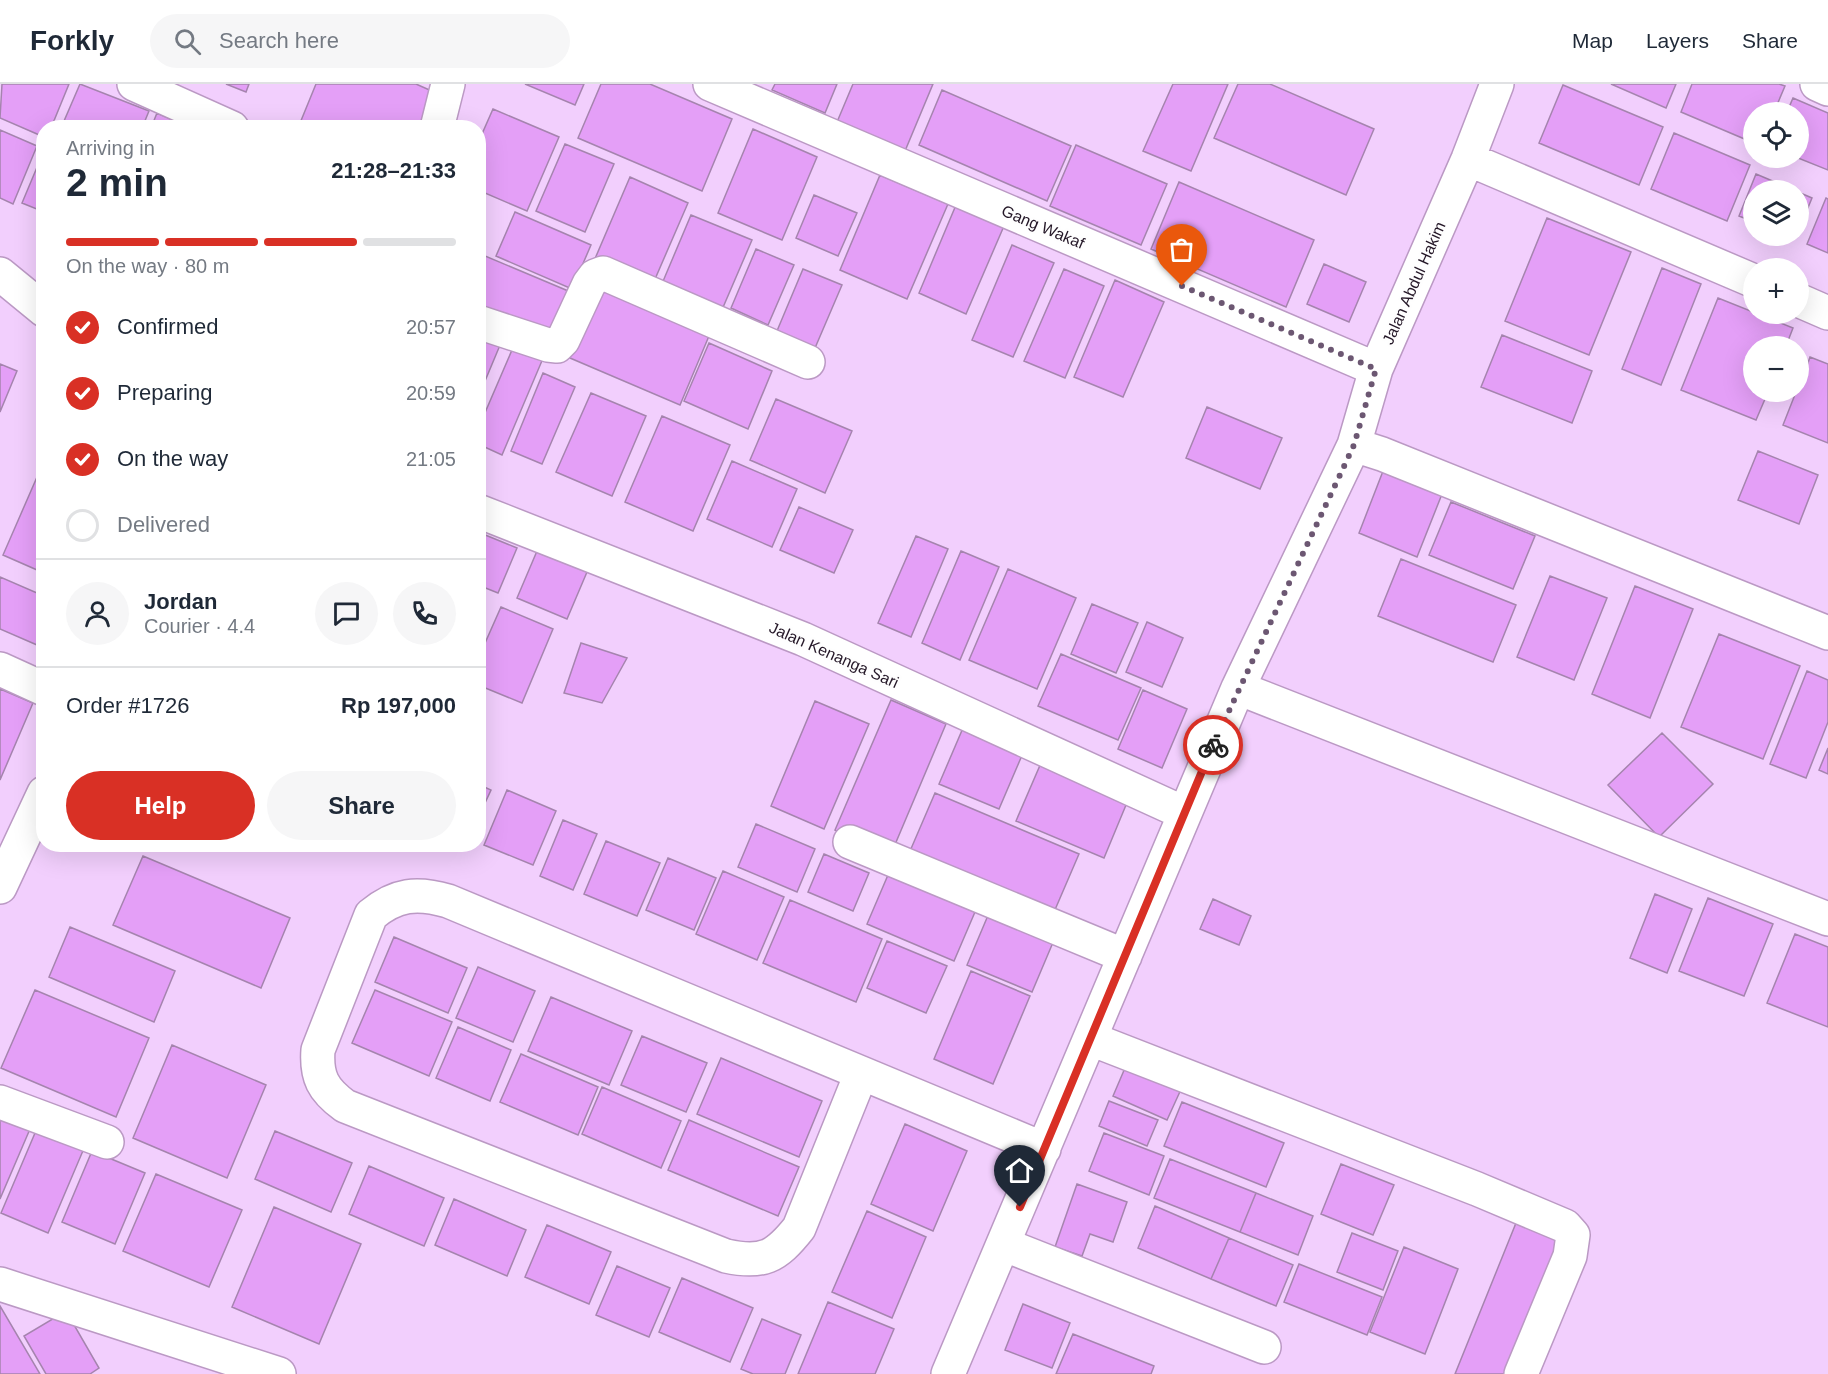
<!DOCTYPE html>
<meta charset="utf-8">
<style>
:root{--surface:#fff;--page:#f6f6f7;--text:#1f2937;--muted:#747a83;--line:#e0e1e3;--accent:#d93025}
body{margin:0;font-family:Helvetica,sans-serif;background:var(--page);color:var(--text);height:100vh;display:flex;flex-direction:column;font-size:22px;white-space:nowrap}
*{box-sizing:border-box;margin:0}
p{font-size:20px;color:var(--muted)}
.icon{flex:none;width:33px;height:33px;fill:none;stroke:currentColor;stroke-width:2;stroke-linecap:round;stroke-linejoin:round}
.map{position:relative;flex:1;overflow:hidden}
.panel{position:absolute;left:36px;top:36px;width:450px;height:732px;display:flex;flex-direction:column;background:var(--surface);border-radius:24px;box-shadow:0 6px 24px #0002}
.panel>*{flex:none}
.tools{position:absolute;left:1743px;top:18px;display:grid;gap:12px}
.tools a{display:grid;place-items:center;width:66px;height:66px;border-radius:50%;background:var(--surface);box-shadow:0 6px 24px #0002;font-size:30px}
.pin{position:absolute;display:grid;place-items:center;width:51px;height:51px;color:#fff;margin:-62px -26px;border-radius:50% 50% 50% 0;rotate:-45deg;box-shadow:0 0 6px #0007}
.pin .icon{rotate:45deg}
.courier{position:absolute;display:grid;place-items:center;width:60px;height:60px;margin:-30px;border:4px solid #d93025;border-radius:50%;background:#fff;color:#222;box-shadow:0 2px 8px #0007}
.summary em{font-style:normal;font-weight:600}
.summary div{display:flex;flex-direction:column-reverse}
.summary{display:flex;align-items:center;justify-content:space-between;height:102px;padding:0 30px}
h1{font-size:39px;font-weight:600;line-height:45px}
.bar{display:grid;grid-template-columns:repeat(4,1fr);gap:9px 6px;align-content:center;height:72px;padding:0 30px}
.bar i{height:8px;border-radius:4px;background:var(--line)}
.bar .active{background:var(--accent)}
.bar p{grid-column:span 4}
.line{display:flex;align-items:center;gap:15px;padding:0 30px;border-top:2px solid var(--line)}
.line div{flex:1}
.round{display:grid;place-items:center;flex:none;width:63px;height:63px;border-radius:32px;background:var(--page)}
ol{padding:0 30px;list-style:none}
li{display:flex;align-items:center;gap:18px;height:66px}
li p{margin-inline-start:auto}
li .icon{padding:6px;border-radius:50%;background:var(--accent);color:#fff;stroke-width:4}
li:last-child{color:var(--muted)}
li i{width:33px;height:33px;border:3px solid var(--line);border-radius:50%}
.cta{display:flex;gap:12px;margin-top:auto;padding:12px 30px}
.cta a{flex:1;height:69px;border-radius:36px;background:var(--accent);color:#fff;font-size:24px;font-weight:600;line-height:69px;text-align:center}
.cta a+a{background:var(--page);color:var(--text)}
header{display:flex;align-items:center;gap:36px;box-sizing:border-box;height:84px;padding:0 30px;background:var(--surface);border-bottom:2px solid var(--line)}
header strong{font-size:28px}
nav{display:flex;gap:33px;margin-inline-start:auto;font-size:21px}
.search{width:420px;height:54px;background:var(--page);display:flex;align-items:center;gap:15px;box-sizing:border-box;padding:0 21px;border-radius:33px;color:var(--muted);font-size:22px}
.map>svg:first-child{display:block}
</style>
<header>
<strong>Forkly</strong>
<div class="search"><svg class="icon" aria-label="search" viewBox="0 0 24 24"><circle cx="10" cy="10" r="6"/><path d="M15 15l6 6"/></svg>Search here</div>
<nav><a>Map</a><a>Layers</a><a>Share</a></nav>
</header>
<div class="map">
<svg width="1828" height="1290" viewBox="0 0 1828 1290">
<rect width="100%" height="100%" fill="#f2cffd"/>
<path fill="#e49ff7" stroke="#a584ae" stroke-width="1.5" d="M2 0H69L51 44H44V53L0 34Z
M80 0 149 27 142 44H61Z
M226 0H249L246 8Z
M316 0H416L443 12 429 44H298Z
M525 0H584L575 21Z
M601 0H650L732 35 702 107 578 54Z
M775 0H837L825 29 772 6Z
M853 0H933L905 67 837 38Z
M1173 0H1228L1191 87 1143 67Z
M1238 0H1270L1374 45 1346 111 1214 54Z
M1611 0H1676L1666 24Z
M1692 0H1779L1785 2 1774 28H1754V59L1681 28Z
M1563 1 1663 43 1639 101 1539 59Z
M942 6 1071 62 1047 117 919 61Z
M1793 14 1828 29V86L1798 74V28H1787Z
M493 25 559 53 527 127 478 106V59Z
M157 29 192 44H151Z
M753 45 817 73 782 156 718 129Z
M0 46 37 62 13 120 0 114Z
M1674 49 1750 81 1727 137 1651 105Z
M565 60 614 80 585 148 536 127Z
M1076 61 1167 100 1141 161 1050 122Z
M43 69 44 70V128L22 119Z
M1756 90 1794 106H1754V138L1739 132Z
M880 91 948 120 907 215 840 186Z
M630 93 688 119 652 202 594 177Z
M1179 98 1314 156 1286 223 1151 165Z
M1798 108 1812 114 1798 148Z
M814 111 857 129 838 172 796 154Z
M1826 114 1828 115V169L1807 160Z
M956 121 1004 142 966 230 919 209Z
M515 128 591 161 572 205 496 172Z
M691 131 752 156 721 228 661 202Z
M1547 134 1631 168 1589 271 1505 237Z
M1012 161 1054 179 1013 273 972 256Z
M756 165 794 181 768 241 731 224Z
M478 169 573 209 553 256 478 224Z
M1324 180 1366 198 1349 238 1307 220Z
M1662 184 1701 200 1661 301 1622 285Z
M803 185 842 201 812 271 774 254Z
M1064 185 1104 202 1065 294 1024 277Z
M1115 196 1164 218 1123 313 1074 293Z
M593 202 709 252 680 321 563 271Z
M1718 214 1793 244 1786 262H1754V308H1768L1756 336 1681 306Z
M478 244 503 254 485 297 478 294Z
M1502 251 1592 287 1572 339 1481 303Z
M515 259 544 272 502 371 478 360V345Z
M709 259 772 287 748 345 684 317Z
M1810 273 1828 280V359L1783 341 1796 308H1798Z
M0 280 17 287 0 328Z
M543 289 575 303 542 380 511 367Z
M591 309 646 332 612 412 556 388Z
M776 315 852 347 825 409 750 376Z
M1207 323 1282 354 1260 405 1186 374Z
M662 332 730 361 693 447 625 418Z
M1758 367 1818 391 1799 440 1738 416Z
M44 377V489L3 471Z
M732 377 797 405 772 463 707 435Z
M1385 382 1444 405 1417 473 1359 449Z
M1451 418 1535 452 1513 505 1429 471Z
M799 423 853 446 834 489 780 466Z
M478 448 517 464 498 509 478 501Z
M916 452 948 465 911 553 878 539Z
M540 460 590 481 567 535 517 514Z
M961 467 999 483 960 576 922 559Z
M1401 475 1516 521 1493 578 1378 532Z
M1008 485 1076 514 1037 605 969 576Z
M1550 492 1607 514 1574 596 1517 573Z
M0 493 44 512V564L0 545Z
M1635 502 1693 525 1650 634 1592 610Z
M1092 520 1138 539 1116 589 1071 570Z
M501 523 553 545 522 619 478 601V575Z
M1147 538 1183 554 1162 603 1126 588Z
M1719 550 1800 582 1763 675 1681 643Z
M581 559 627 574 602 619 564 609Z
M1061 570 1141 604 1118 656 1038 622Z
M1807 587 1828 596V638L1806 694 1770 680Z
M0 605 33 619 0 696Z
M1143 606 1187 625 1162 684 1118 665Z
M891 616 946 640 891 770 835 746Z
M815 617 869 640 824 745 771 722Z
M963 644 1023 669 999 725 939 700Z
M1662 649 1713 700 1659 753 1608 701Z
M1828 664V690L1819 686Z
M1044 672 1131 709 1104 774 1016 737Z
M478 700 491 706 478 734Z
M507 706 556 727 533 781 484 761Z
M935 709 1079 770 1051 835 907 774Z
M563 736 597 750 573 806 540 792Z
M756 740 815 765 797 808 738 783Z
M606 757 660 779 637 832 584 810Z
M824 770 869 789 853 827 808 808Z
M143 772 290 834 261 904 113 841Z
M668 774 716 794 694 846 646 826Z
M723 787 784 813 757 876 696 850Z
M888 791 975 828 954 877 867 840Z
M1655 810 1692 825 1667 889 1630 874Z
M1708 814 1773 840 1744 912 1679 887Z
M1213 815 1251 832 1239 861 1200 845Z
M790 816 882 855 856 918 763 879Z
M992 822 1057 849 1032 908 967 881Z
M70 843 175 887 154 938 49 893Z
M1795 850 1828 863V943L1767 919Z
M394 853 467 884 448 929 375 898Z
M887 857 947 882 926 929 867 904Z
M478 883 535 907 513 958 456 934Z
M971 887 1030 912 993 1000 934 975Z
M35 906 149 954 116 1033 1 984Z
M375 906 452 938 429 992 352 959Z
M551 913 632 947 609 1001 528 967Z
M458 943 511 966 490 1017 436 994Z
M642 952 707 979 686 1028 621 1001Z
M172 961 266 1001 227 1094 133 1054Z
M521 970 598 1003 578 1051 500 1018Z
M721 974 822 1017 799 1073 697 1030Z
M1128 977 1183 1001 1167 1036 1113 1012Z
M602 1003 681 1037 661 1084 582 1050Z
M1109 1017 1158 1036 1147 1062 1099 1042Z
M1182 1018 1284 1059 1266 1103 1164 1062Z
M0 1024 33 1038 0 1115Z
M689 1036 799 1083 778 1132 668 1086Z
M905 1040 967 1067 933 1147 871 1120Z
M38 1042 85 1062 48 1149 1 1129Z
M275 1047 352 1079 331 1128 255 1095Z
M1104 1049 1164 1072 1149 1111 1089 1087Z
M92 1067 145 1089 115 1160 62 1138Z
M1170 1075 1256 1109 1240 1148 1154 1114Z
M1341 1080 1394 1101 1373 1151 1321 1130Z
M369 1082 444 1114 424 1162 349 1130Z
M156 1090 242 1126 209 1203 123 1167Z
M1077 1100 1127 1118 1113 1158 1090 1150 1082 1172 1055 1163Z
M1256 1109 1313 1132 1298 1171 1240 1148Z
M454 1115 526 1146 507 1192 435 1161Z
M1155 1122 1229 1154 1211 1195 1138 1164Z
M274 1123 361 1160 319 1260 232 1223Z
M867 1127 926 1153 892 1234 832 1208Z
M1516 1139 1563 1158 1510 1290H1455Z
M547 1141 611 1168 589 1220 525 1193Z
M1352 1149 1398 1167 1383 1206 1337 1188Z
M1229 1154 1293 1181 1276 1222 1211 1195Z
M1404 1163 1458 1185 1425 1270 1370 1248Z
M1299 1180 1382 1213 1367 1251 1284 1218Z
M617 1182 670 1204 649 1253 596 1231Z
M682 1194 753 1224 730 1278 659 1248Z
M828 1218 894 1245 875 1290H798Z
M1023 1220 1070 1239 1052 1284 1005 1266Z
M0 1222 40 1290H0Z
M66 1227 99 1284 90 1290H46L24 1252Z
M762 1235 801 1251 785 1290H753L741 1285Z
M1073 1250 1154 1282 1151 1290H1056Z"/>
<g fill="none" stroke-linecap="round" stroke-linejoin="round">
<defs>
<path id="minor" d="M134 0 232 44
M710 0 1376 285
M1817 0 1828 5
M437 44 448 0
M1468 75 1754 197
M0 190 44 226
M1798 216 1828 229
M478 238 548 261 557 262 563 256 589 200 595 192 603 189 808 278
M1354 361 1382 370 1828 549
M478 427 803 555 1184 729
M0 585 44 605
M1238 604 1828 835
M850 758 1125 872
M0 803 44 709
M1091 955 1477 1105 1565 1142 1573 1151 1570 1172 1521 1290
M861 990 799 1144C776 1173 763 1180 726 1172L345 1022C323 1006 316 993 318 966L371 831C396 810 417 808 448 817L1044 1065
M0 1018 107 1058
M1005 1161 1264 1263
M0 1200 279 1290
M948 1290 1238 604 1354 361 1376 285 1468 75 1497 0"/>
</defs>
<use href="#minor" stroke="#bb99c4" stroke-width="36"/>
<use href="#minor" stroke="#fff" stroke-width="33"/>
</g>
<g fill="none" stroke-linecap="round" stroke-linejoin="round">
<path stroke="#6c5772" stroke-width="6" stroke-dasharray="0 10.8" d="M1182 202 1376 285 1354 361 1213 661"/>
<path stroke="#d93025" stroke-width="8" d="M1020 1123 1213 661"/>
</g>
<g text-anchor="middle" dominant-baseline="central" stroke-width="5" stroke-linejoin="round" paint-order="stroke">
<g font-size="16" fill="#241727" stroke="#fefefe">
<text transform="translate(1043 143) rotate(23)">Gang Wakaf</text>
<text transform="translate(1414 199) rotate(-66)">Jalan Abdul Hakim</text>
<text transform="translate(834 571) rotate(24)">Jalan Kenanga Sari</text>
</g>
</g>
</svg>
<div class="tools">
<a><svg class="icon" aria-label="locate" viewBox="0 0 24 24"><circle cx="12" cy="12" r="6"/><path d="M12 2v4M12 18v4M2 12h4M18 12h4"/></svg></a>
<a><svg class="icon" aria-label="layers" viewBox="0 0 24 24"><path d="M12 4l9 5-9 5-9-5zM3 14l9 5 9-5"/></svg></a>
<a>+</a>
<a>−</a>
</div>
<div class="pin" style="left:1182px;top:202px;background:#ea580c"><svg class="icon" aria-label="bag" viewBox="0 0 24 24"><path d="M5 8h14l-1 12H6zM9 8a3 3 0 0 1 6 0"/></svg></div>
<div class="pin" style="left:1020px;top:1123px;background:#1f2937"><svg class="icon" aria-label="home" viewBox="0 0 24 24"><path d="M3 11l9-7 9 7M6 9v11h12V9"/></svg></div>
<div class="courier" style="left:1213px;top:661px"><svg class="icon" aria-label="bike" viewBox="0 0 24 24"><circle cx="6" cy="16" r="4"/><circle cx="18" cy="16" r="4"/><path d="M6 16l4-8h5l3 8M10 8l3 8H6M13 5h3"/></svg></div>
<section class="panel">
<div class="summary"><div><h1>2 min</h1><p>Arriving in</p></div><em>21:28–21:33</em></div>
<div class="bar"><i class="active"></i><i class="active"></i><i class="active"></i><i></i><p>On the way · 80 m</p></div>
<ol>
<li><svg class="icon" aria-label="check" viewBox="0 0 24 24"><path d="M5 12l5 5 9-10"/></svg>Confirmed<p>20:57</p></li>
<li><svg class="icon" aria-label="check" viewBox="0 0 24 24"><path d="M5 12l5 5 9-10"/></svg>Preparing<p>20:59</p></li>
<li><svg class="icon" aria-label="check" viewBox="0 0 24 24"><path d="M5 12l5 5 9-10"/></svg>On the way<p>21:05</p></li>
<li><i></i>Delivered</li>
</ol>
<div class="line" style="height:108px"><a class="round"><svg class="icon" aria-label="person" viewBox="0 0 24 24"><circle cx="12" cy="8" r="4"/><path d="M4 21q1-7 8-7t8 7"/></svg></a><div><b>Jordan</b><p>Courier · 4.4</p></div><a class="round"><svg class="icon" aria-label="chat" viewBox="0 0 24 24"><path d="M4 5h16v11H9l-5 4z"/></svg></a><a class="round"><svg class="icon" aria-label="phone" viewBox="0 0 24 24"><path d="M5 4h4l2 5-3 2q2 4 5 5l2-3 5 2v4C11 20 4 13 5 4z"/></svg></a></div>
<div class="line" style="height:78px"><div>Order #1726</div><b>Rp 197,000</b></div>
<div class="cta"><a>Help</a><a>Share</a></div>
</section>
</div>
